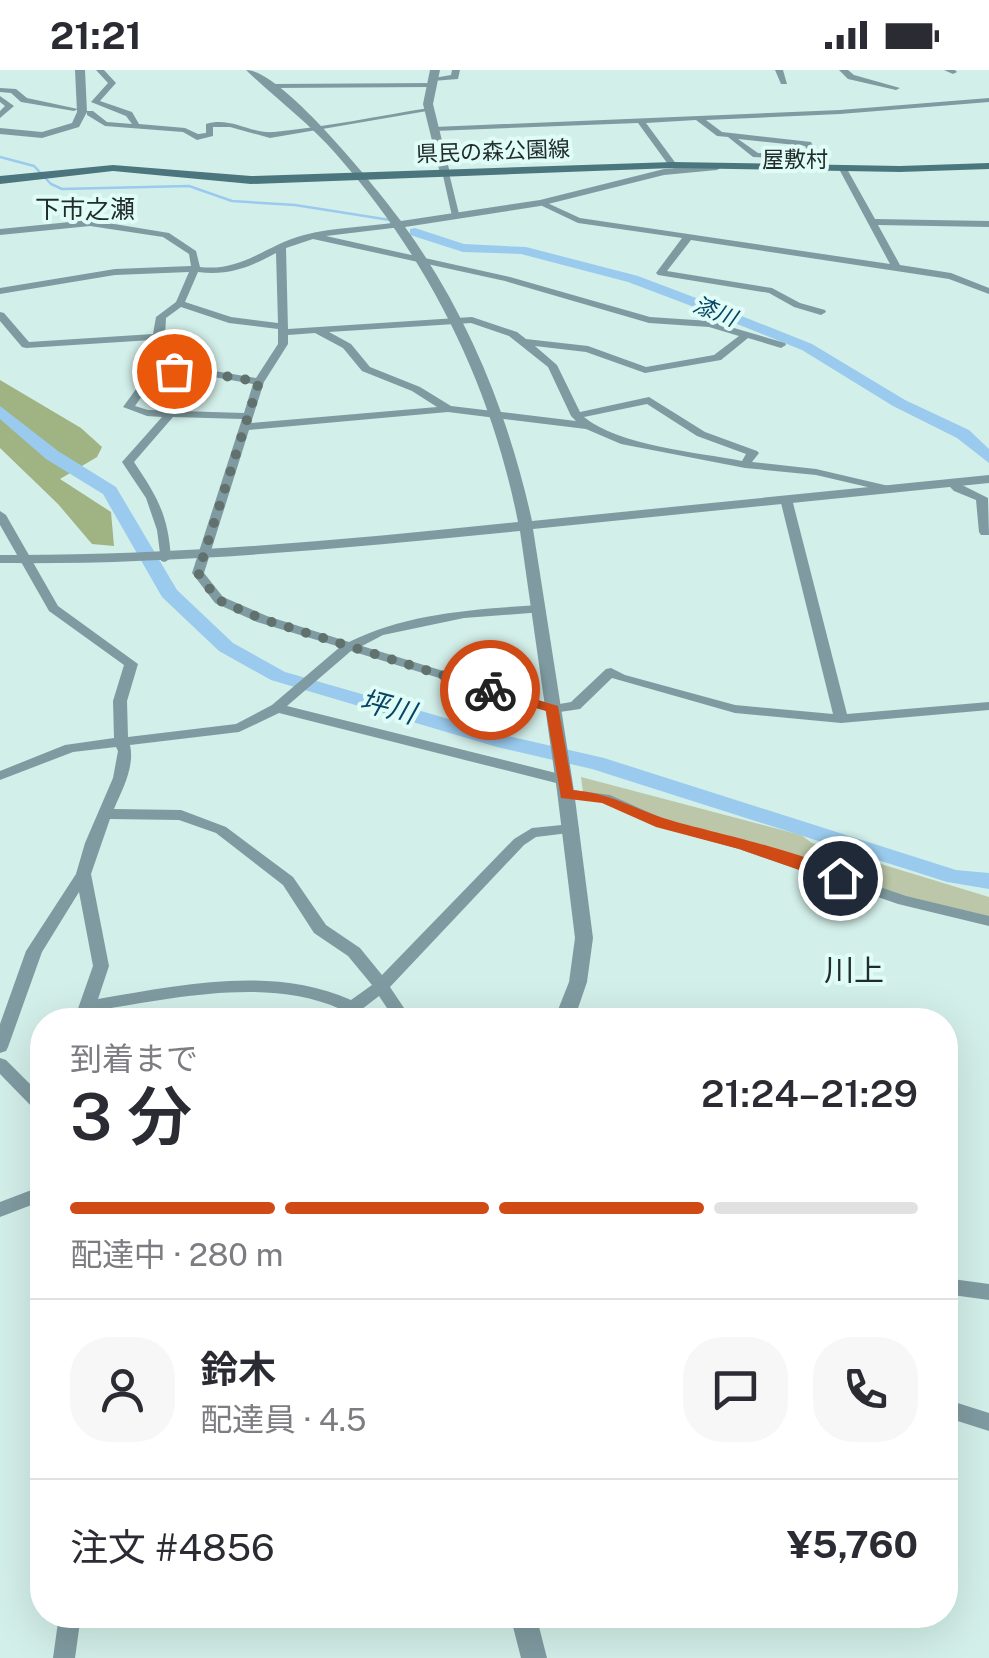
<!DOCTYPE html>
<html lang="ja">
<meta charset="utf-8">
<style>
:root{--surface:#fff;--page:#f7f7f7;--text:#2b2b33;--muted:#7c7c81;--line:#e1e1e2;--accent:#d04a16}
body{margin:0;font-family:"Public Sans","Noto Sans JP",sans-serif;background:var(--page);color:var(--text);height:100vh;display:flex;flex-direction:column;font-size:38px;white-space:nowrap}
*{box-sizing:border-box;margin:0}
p{font-size:32px;color:var(--muted)}
.icon{flex:none;width:55px;height:55px;fill:none;stroke:currentColor;stroke-width:2;stroke-linecap:round;stroke-linejoin:round}
.map{position:relative;flex:1;overflow:hidden}
.side{position:absolute;left:30px;top:938px;width:928px;height:620px;display:flex;flex-direction:column;background:var(--surface);border-radius:40px;box-shadow:0 10px 40px #0002}
.side>*{flex:none}
.pin{position:absolute;display:grid;place-items:center;width:85px;height:85px;color:#fff;margin:-42px;border:5px solid #fff;border-radius:50%;box-shadow:0 2px 10px #0007}
.courier{position:absolute;display:grid;place-items:center;width:100px;height:100px;margin:-50px;border:8px solid #d04a16;border-radius:50%;background:#fff;color:#222;box-shadow:0 2px 12px #0007}
.overview em{font-style:normal;font-weight:600}
.overview div{display:flex;flex-direction:column-reverse}
.overview{display:flex;align-items:center;justify-content:space-between;height:170px;padding:0 40px}
h1{font-size:65px;font-weight:600;line-height:75px}
.bar{display:grid;grid-template-columns:repeat(4,1fr);gap:15px 10px;align-content:center;height:120px;padding:0 40px}
.bar i{height:12px;border-radius:8px;background:var(--line)}
.bar .selected{background:var(--accent)}
.bar p{grid-column:span 4}
.line{display:flex;align-items:center;gap:25px;padding:0 40px;border-top:2px solid var(--line)}
.line div{flex:1}
.round{display:grid;place-items:center;flex:none;width:105px;height:105px;border-radius:40px;background:var(--page)}
.status{display:flex;justify-content:space-between;align-items:center;height:70px;padding:0 50px;background:var(--surface);direction:ltr}
.status svg{height:28px;fill:currentColor}
.map>svg:first-child{display:block}
</style>
<div class="status"><b>21:21</b><svg viewBox="0 0 49 12"><path d="M0 12V9h3v3zM5 12V6h3v6zM10 12V3h3v9zM15 12V0h3v12zM26 1h20v11H26zM47 4h2v5h-2z"/></svg></div>
<div class="map">
<svg width="989" height="1588" viewBox="0 0 989 1588">
<rect width="100%" height="100%" fill="#d3efe9"/>
<path fill="#bbc7a8" d="M581 707 801 765 812 773 989 827V849C851 816 716 770 583 722Z"/>
<path fill="#a0b382" d="M0 310 81 358 102 377 97 387 60 409 111 442 114 476 92 474 58 434 0 378Z"/>
<g fill="none" stroke-linecap="round" stroke-linejoin="round">
<path stroke="#9acbee" stroke-width="2.5" d="M0 87 34 96 51 114 62 119 189 116 232 131 295 135 390 150"/>
<path fill="#9acbee" fill-rule="evenodd" d="M415 158 464 174 526 177 638 206 704 231 812 274 905 330 969 360 989 379V393L957 368 893 336 802 280 694 237 628 212 521 184 463 182 410 165V159Z
M0 336 58 381 116 417 177 520 233 573 285 602 508 666 604 688 956 800 989 803V819L947 812 592 699 497 677 271 610 219 581 162 527 103 424 46 389 0 349Z"/>
<path fill="#7f9ba1" fill-rule="evenodd" d="M96 0H104L116 13 100 31 132 42 139 54 185 58 198 64 206 63V54C231 46 250 64 274 62 326 57 378 46 429 38L433 40 270 68 230 57H213V66L197 70 183 62 105 56 87 45V41H93L107 52 132 54 126 46 91 32 108 13Z
M452 0H460L458 9 432 11 428 9 451 5Z
M775 0H783L787 14H781Z
M839 0H848L854 5 900 18 896 20 848 9Z
M944 0H955L957 2 953 4Z
M433 13 434 15 430 17 272 18 268 16 272 14Z
M0 18 16 19 27 28 78 39 74 41 21 32 11 23 0 22Z
M0 26 14 36 0 48V41L5 36 0 32Z
M989 28V32L840 44 706 50 722 62 811 72 825 99 821 102 818 101 812 90 753 87 728 67 717 66 696 50 646 53 677 95 673 98 670 97 638 53 434 61 430 59 434 57 840 40ZM738 69 805 76 810 85 758 83Z
M843 96 847 99 875 149 989 151V157L878 155 900 195 951 203 989 218V224L949 209 691 170 667 201 772 218 800 233 825 240 826 242 821 245 794 237 769 223 658 205 656 203 682 168 578 153 536 133 543 131 580 148 890 194 839 99Z
M442 101 449 103 460 148 452 146Z
M90 150 169 163 196 181 200 197C242 202 266 175 304 165 335 157 367 157 398 152L401 153V157L326 166 510 207 650 247 710 251 785 273 786 275 781 278 748 268 721 290 645 303 586 282 535 276 557 295 580 342 649 327 705 362 757 381 759 383 752 392 816 399 893 417 895 419 889 422 816 405 745 398 621 374 586 359 448 342 249 360 204 503 223 527 267 546 349 572C407 543 475 539 539 535L545 539 543 542 464 548 383 565 362 576 554 635 571 632 606 599 611 598 625 605 735 635 833 644 780 429 786 426 792 429 847 644 989 632V640L841 653 735 643 612 608 580 639 553 643 351 581 287 636 564 705 571 710 564 715 279 643 239 662 130 675C135 697 122 720 114 739L181 740 226 757 293 807 326 855 360 878 382 905 514 769 532 758 572 754 577 756 579 759 577 762 536 767 524 775 390 917 412 950H395L379 926 348 950H329L340 939C268 906 169 929 93 941L90 950H74L93 896 79 822 42 882 8 977 6 981 0 983V954L26 881 76 804 85 773 113 708 118 681 116 677 73 682 0 710V701L65 675 114 668 113 631 124 595 49 541 0 455V441L6 445 58 536 138 594 127 631 128 667 236 654 272 635 340 577 257 552 215 533 192 503 242 349 173 347 134 392C158 428 168 445 171 488L165 492 161 491 157 460 146 428 122 392 162 347 147 346 123 337 147 304 152 270 26 278 22 277 0 251V242L4 243 29 272 153 264 156 247 176 232 189 202 115 205 0 224V218L115 199 191 196 189 184 163 167 90 156 0 165V159ZM313 169 505 211 649 253 709 257 739 266 714 285 646 297 588 276 526 269 517 262 472 247 288 259 286 178ZM276 183 278 253 231 247 185 232 198 202C229 206 250 197 276 183ZM181 237 229 253 278 259V274L256 308 197 298 158 300 165 266 166 248ZM471 253 509 266 548 297 571 346 576 351 451 336 420 317 370 297 351 274 329 262ZM315 263 343 278 362 301 412 321 437 337 251 353 264 312 288 274V265ZM197 304 253 314 244 343 148 340 135 336 155 307ZM647 334 697 366 746 384 742 391C697 382 619 376 584 347ZM110 749 179 750 216 763 283 815 314 863 348 886 372 915 351 930C272 895 180 915 98 929L109 896 91 804Z
M952 410 988 428 989 465H981L979 462 976 430 954 421 946 413Z
M566 719 610 725 666 750 749 772 906 826 989 846V856L898 834 739 779 656 756 602 732 561 727 559 724 561 721Z
M0 988 6 990 42 1026V1042L36 1041 0 1004Z
M42 1116V1131L0 1147V1132Z
M945 1208 989 1214V1230L945 1224Z
M945 1329 989 1343V1361L945 1347Z
M59 1545H81L75 1588H53Z"/>
<path fill="#7f9ba1" fill-rule="evenodd" d="M75 0H85L87 42 79 57 42 68 0 64V58L42 62 72 53 77 42Z
M246 0C282 0 378 120 401 151L540 130 664 99 717 94 722 97 717 100 664 105 540 136 405 157C468 244 509 346 532 451L989 405V413L533 459 574 721 593 868 587 912 574 950H554L569 912 575 868 557 721 520 461C346 478 174 495 0 493V485C174 486 345 470 518 452 491 315 429 189 336 84 309 53 276 29 246 0Z
M430 0H440L433 34 450 103 445 106 440 103 423 34Z
M510 1545H536L547 1588H521Z"/>
<path fill="#4c767e" fill-rule="evenodd" d="M673 92 900 96 989 93V99L900 102 673 98 251 114 113 101 0 114V106L113 95 251 106Z"/>
</g>
<path fill="#d04a16" d="M490 616 558 636 573 720C614 724 633 739 670 750 709 762 822 785 848 808L840 814 834 812 739 779 656 757 602 733 561 728 546 641 485 623V617Z"/>
<g fill="none" stroke-linecap="round" stroke-linejoin="round">
<path stroke="#60716e" stroke-width="10" stroke-dasharray="0 18" d="M174 301H197L259 312 198 503 218 530 262 549 490 620"/>
</g>
<g text-anchor="middle" dominant-baseline="central" stroke-width="8" stroke-linejoin="round" paint-order="stroke">
<g font-size="22" fill="#222d2b" stroke="#e0fcf6">
<text transform="translate(493 81) rotate(-2)">県民の森公園線</text>
</g>
<g font-size="22" fill="#222d2b" stroke="#e0fcf6">
<text x="795" y="89">屋敷村</text>
</g>
<g font-size="22" font-style="italic" fill="#074466" stroke="#e0fcf6">
<text transform="translate(715 241) rotate(21)">漆川</text>
</g>
<g font-size="25" fill="#222d2b" stroke="#e0fcf6">
<text x="85" y="139">下市之瀬</text>
</g>
<g font-size="28" font-style="italic" fill="#074466" stroke="#e0fcf6">
<text transform="translate(388 636) rotate(15)">坪川</text>
</g>
<g font-size="30" fill="#222d2b" stroke="#e0fcf6">
<text x="854" y="900">川上</text>
</g>
</g>
</svg>
<div class="pin" style="left:174px;top:301px;background:#ea580c"><svg class="icon" aria-label="bag" viewBox="0 0 24 24"><path d="M5 8h14l-1 12H6zM9 8a3 3 0 0 1 6 0"/></svg></div>
<div class="pin" style="left:840px;top:808px;background:#1f2937"><svg class="icon" aria-label="home" viewBox="0 0 24 24"><path d="M3 11l9-7 9 7M6 9v11h12V9"/></svg></div>
<div class="courier" style="left:490px;top:620px"><svg class="icon" aria-label="bike" viewBox="0 0 24 24"><circle cx="6" cy="16" r="4"/><circle cx="18" cy="16" r="4"/><path d="M6 16l4-8h5l3 8M10 8l3 8H6M13 5h3"/></svg></div>
<section class="side">
<div class="overview"><div><h1>3 分</h1><p>到着まで</p></div><em>21:24–21:29</em></div>
<div class="bar"><i class="selected"></i><i class="selected"></i><i class="selected"></i><i></i><p>配達中 · 280 m</p></div>
<div class="line" style="height:180px"><a class="round"><svg class="icon" aria-label="person" viewBox="0 0 24 24"><circle cx="12" cy="8" r="4"/><path d="M4 21q1-7 8-7t8 7"/></svg></a><div><b>鈴木</b><p>配達員 · 4.5</p></div><a class="round"><svg class="icon" aria-label="chat" viewBox="0 0 24 24"><path d="M4 5h16v11H9l-5 4z"/></svg></a><a class="round"><svg class="icon" aria-label="phone" viewBox="0 0 24 24"><path d="M5 4h4l2 5-3 2q2 4 5 5l2-3 5 2v4C11 20 4 13 5 4z"/></svg></a></div>
<div class="line" style="height:130px"><div>注文 #4856</div><b>¥5,760</b></div>
</section>
</div>
